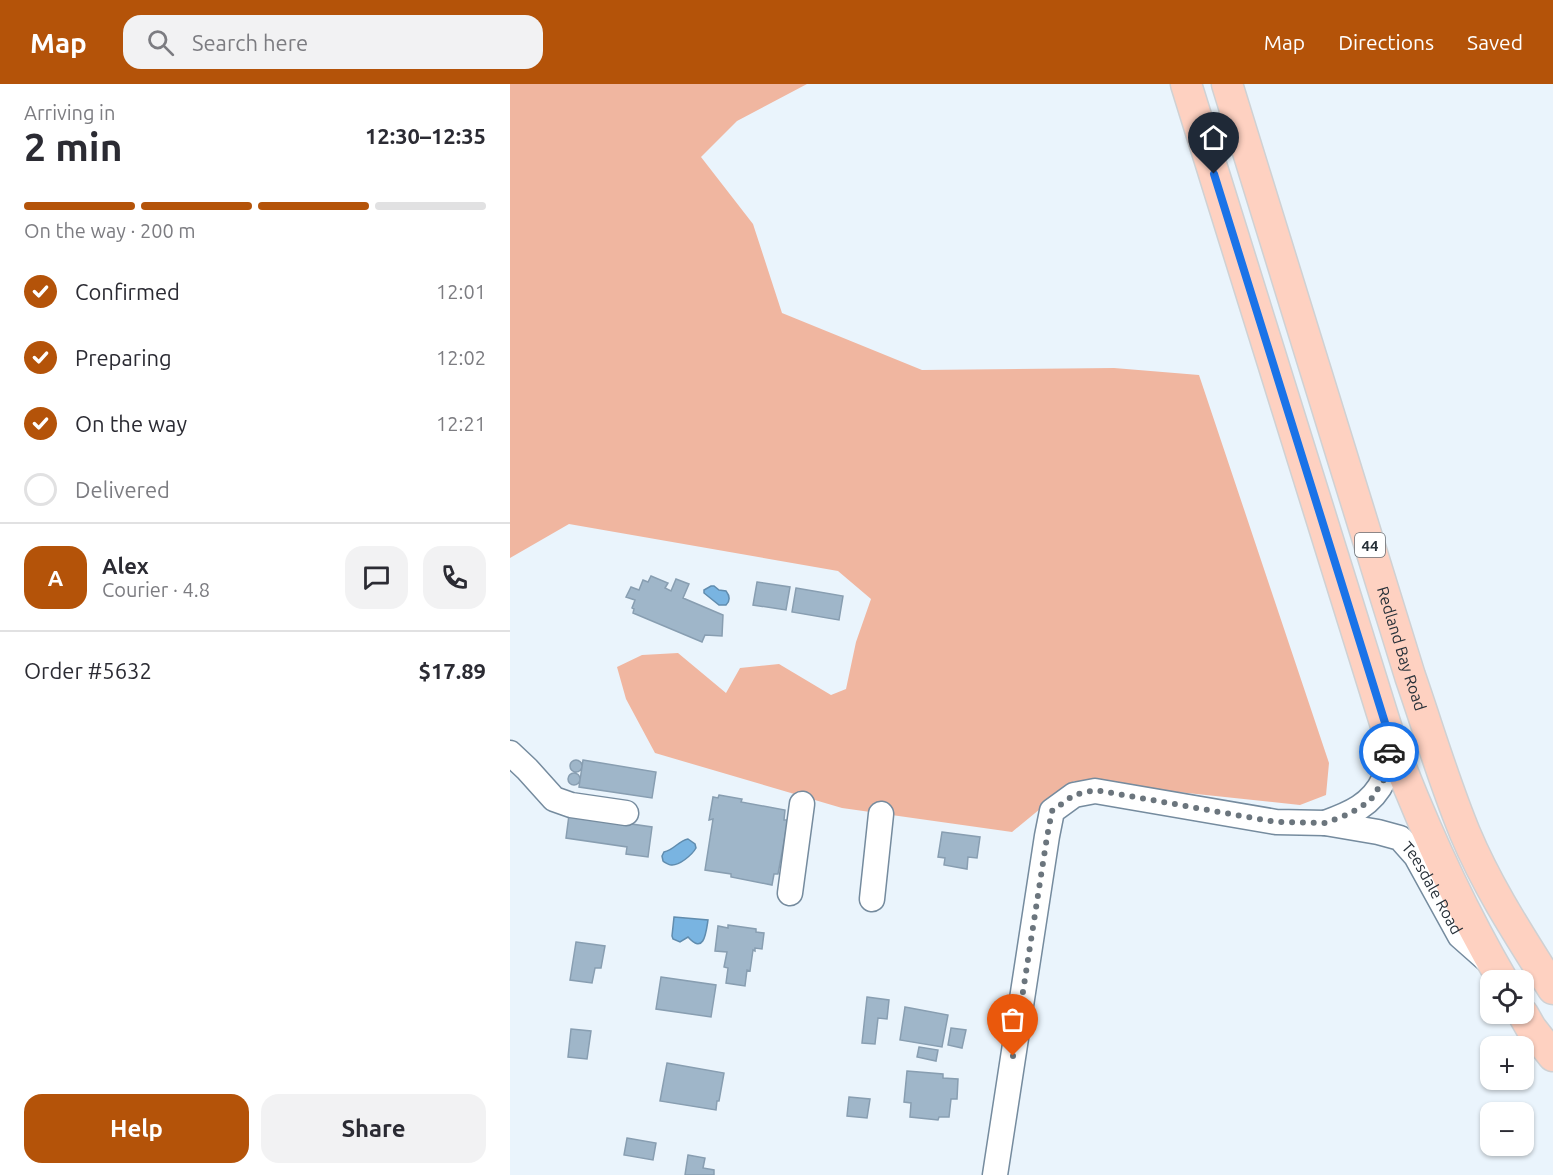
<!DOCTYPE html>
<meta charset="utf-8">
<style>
:root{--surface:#fff;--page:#f2f2f3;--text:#2b2b33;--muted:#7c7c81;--line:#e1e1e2;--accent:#b45309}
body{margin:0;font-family:Ubuntu,sans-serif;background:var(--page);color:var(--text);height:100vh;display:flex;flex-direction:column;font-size:22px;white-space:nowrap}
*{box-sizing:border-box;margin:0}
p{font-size:20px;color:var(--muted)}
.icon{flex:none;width:33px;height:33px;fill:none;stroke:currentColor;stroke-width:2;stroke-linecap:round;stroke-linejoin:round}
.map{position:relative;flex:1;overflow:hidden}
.panel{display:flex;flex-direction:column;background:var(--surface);width:510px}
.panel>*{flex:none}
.buttons{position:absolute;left:970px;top:886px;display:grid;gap:12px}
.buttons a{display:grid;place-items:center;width:54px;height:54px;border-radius:12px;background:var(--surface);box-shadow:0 2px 4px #0004;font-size:30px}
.pin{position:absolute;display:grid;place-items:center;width:51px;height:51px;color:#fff;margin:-62px -26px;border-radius:50% 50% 50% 0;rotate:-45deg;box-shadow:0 0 6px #0007}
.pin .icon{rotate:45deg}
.courier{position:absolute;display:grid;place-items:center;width:60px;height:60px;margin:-30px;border:4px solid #1a73e8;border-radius:50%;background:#fff;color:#222;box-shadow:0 2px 8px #0007}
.overview em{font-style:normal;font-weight:600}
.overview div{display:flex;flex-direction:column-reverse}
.overview{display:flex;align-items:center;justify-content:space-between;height:102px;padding:0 24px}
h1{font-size:39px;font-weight:600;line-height:45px}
.bar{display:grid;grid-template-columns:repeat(4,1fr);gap:9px 6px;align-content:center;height:72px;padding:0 24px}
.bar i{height:8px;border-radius:4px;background:var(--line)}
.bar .on{background:var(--accent)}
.bar p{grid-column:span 4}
.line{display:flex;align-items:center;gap:15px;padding:0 24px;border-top:2px solid var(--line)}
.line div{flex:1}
.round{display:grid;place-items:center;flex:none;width:63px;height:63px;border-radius:18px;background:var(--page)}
ol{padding:0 24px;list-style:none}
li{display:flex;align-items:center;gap:18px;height:66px}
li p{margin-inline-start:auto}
li .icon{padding:6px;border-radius:50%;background:var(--accent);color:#fff;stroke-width:4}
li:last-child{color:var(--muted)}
li i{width:33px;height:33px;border:3px solid var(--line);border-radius:50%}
.button{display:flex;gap:12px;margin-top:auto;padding:12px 24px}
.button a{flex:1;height:69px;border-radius:18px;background:var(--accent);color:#fff;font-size:24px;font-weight:600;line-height:69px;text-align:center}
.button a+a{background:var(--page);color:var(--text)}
header{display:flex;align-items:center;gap:36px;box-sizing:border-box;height:84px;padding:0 30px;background:var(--accent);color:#fff}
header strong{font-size:28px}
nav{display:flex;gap:33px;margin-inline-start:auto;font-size:21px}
.search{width:420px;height:54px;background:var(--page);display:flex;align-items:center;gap:15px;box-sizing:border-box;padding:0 21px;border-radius:18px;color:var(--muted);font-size:22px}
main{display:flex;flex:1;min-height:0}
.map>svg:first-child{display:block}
</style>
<header>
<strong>Map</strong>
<div class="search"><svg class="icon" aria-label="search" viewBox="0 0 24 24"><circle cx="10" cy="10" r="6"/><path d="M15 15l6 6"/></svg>Search here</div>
<nav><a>Map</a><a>Directions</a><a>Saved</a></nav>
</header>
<main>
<section class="panel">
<div class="overview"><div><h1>2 min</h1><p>Arriving in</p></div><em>12:30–12:35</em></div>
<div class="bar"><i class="on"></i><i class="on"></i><i class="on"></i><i></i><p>On the way · 200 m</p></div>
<ol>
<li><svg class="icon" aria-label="check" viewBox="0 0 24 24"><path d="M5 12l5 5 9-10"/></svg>Confirmed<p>12:01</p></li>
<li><svg class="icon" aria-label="check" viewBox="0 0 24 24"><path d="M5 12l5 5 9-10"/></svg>Preparing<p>12:02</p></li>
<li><svg class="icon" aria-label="check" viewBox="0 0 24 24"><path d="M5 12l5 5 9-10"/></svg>On the way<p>12:21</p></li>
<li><i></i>Delivered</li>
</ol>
<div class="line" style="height:108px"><b class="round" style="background:var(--accent);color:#fff">A</b><div><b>Alex</b><p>Courier · 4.8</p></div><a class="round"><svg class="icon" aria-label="chat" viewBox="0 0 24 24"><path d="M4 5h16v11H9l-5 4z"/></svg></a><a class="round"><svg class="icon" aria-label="phone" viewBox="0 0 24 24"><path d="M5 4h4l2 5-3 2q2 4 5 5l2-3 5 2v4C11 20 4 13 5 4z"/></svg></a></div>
<div class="line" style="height:78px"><div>Order #5632</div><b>$17.89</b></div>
<div class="button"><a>Help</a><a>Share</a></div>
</section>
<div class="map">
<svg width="1043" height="1091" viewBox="0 0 1043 1091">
<rect width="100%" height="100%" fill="#eaf4fc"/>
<path fill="#f0b6a0" d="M0 0H297L227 37 191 73 243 140 272 229 412 286 604 284 689 291 819 679 816 711 790 721 564 697 502 748 332 724 145 669 116 615 107 583 132 571 168 569 216 609 230 584 269 580 321 611 336 605 346 558 361 515 328 487 59 440 0 474Z"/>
<path fill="#79b4e1" stroke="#608cae" stroke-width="1.5" d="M201 502H204L209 506 216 507C220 512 220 517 216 521H209L194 509V506Z
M178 755 185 760 186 764C182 771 169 782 161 781 159 781 154 778 153 777L152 772 154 768C164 766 168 757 178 755Z
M164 833 198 836C196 849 194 871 178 853L170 858 163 855 162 852Z"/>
<path fill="#9fb6c9" stroke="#889eb1" stroke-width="1.5" d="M141 492 158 499 155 504 161 507 166 495 179 500 173 514 213 531 212 552 195 551 192 558 123 529 124 525 122 524 125 516 116 513 121 503 129 506 133 496 138 498Z
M247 498 280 503 276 526 243 521Z
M286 504 333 512 329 536 282 528Z
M73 676 146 688 142 714 69 703Z
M60 682a6 6 0 1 1 12 0a6 6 0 1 1-12 0Z
M58 695a6 6 0 1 1 12 0a6 6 0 1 1-12 0Z
M209 711 232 715 231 718 275 726 274 736H278L268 790H264L262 801 221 793V790L195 786 203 735 199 736 203 713 208 714Z
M59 731 142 743 138 773 116 770 117 763 56 754Z
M432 748 470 753 467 774 458 773 457 785 434 781 435 774 428 773Z
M218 841 246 845V848L254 849 252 865 245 864V867L243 866 240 887 237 886 235 902 216 899 218 884 214 883 217 868 205 867 208 842 218 844Z
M66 858 95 862 91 884H85L82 899 60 896Z
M151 893 206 901 201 933 146 925Z
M357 913 379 916 377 935 368 934 365 960 352 959Z
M395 923 438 931 432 963 390 956Z
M441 944 456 946 452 964 438 961Z
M61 945 81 947 77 975 58 973Z
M409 963 428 966 426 977 407 973Z
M157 979 214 989 209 1017H207L206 1026 150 1017Z
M397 987 433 990V994L448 995 447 1015H441L439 1033H429L428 1036 400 1033 401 1019 394 1018Z
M339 1013 360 1015 357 1034 337 1032Z
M117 1054 146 1059 143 1076 114 1071Z
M178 1071 195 1074 193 1084 204 1086V1091H175Z"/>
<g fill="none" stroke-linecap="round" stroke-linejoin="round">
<defs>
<g id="minor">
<path d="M0 669 17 685 44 715 61 721 116 729"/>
<path d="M815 739C840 730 862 721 874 695 879 685 879 670 881 658"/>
<path d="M280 809 292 720"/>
<path d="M362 815 371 730"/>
<path id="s1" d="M485 1091 537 752 542 727 564 711 585 707 766 738 815 739 868 748 890 754 906 772 950 852 976 875"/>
</g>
<g id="major">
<path d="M676 0 881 658C913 742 948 820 993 897"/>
<path id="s2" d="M717 0 900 592C918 644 934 698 955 749 978 804 1011 854 1043 905"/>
<path d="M1013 930 1021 944 1043 972"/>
</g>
</defs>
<use href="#minor" stroke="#758b9e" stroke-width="27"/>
<use href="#major" stroke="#cfd1d3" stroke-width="33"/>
<use href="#minor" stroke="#fff" stroke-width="24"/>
<use href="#major" stroke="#fed1c1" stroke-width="30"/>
</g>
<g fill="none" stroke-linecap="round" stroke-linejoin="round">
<path stroke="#6b757d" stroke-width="6" stroke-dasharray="0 10.8" d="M503 972 537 753 542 727 564 711 585 706 766 738 815 739 839 730 860 717 875 694 879 668"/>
<path stroke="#1a73e8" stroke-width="8" d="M704 90 881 658 879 668"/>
</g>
<g text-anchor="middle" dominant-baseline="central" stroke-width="6" stroke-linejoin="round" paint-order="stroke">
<rect fill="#fff" stroke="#686e74" stroke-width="1.5" x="845" y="449" width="30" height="24" rx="4.5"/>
<g font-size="15" font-weight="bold" fill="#273038">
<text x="860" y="461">44</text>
</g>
<g font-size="16" fill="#273038" stroke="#fff">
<text stroke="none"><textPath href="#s2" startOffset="591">Redland Bay Road</textPath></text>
<text stroke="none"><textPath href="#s1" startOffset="786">Teesdale Road</textPath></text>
</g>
</g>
</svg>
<div class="buttons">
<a><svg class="icon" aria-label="locate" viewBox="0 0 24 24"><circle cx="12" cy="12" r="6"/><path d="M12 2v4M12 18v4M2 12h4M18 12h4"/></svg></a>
<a>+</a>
<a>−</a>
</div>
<div class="pin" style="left:503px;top:972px;background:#ea580c"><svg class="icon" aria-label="bag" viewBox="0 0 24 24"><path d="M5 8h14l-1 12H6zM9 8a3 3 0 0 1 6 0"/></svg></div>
<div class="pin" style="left:704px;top:90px;background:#1f2937"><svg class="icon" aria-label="home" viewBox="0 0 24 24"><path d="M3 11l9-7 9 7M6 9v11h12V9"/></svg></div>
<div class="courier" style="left:879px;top:668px"><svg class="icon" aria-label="car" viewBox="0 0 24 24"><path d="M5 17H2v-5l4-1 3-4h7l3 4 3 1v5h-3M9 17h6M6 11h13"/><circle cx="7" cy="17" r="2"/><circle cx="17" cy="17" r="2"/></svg></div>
</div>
</main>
